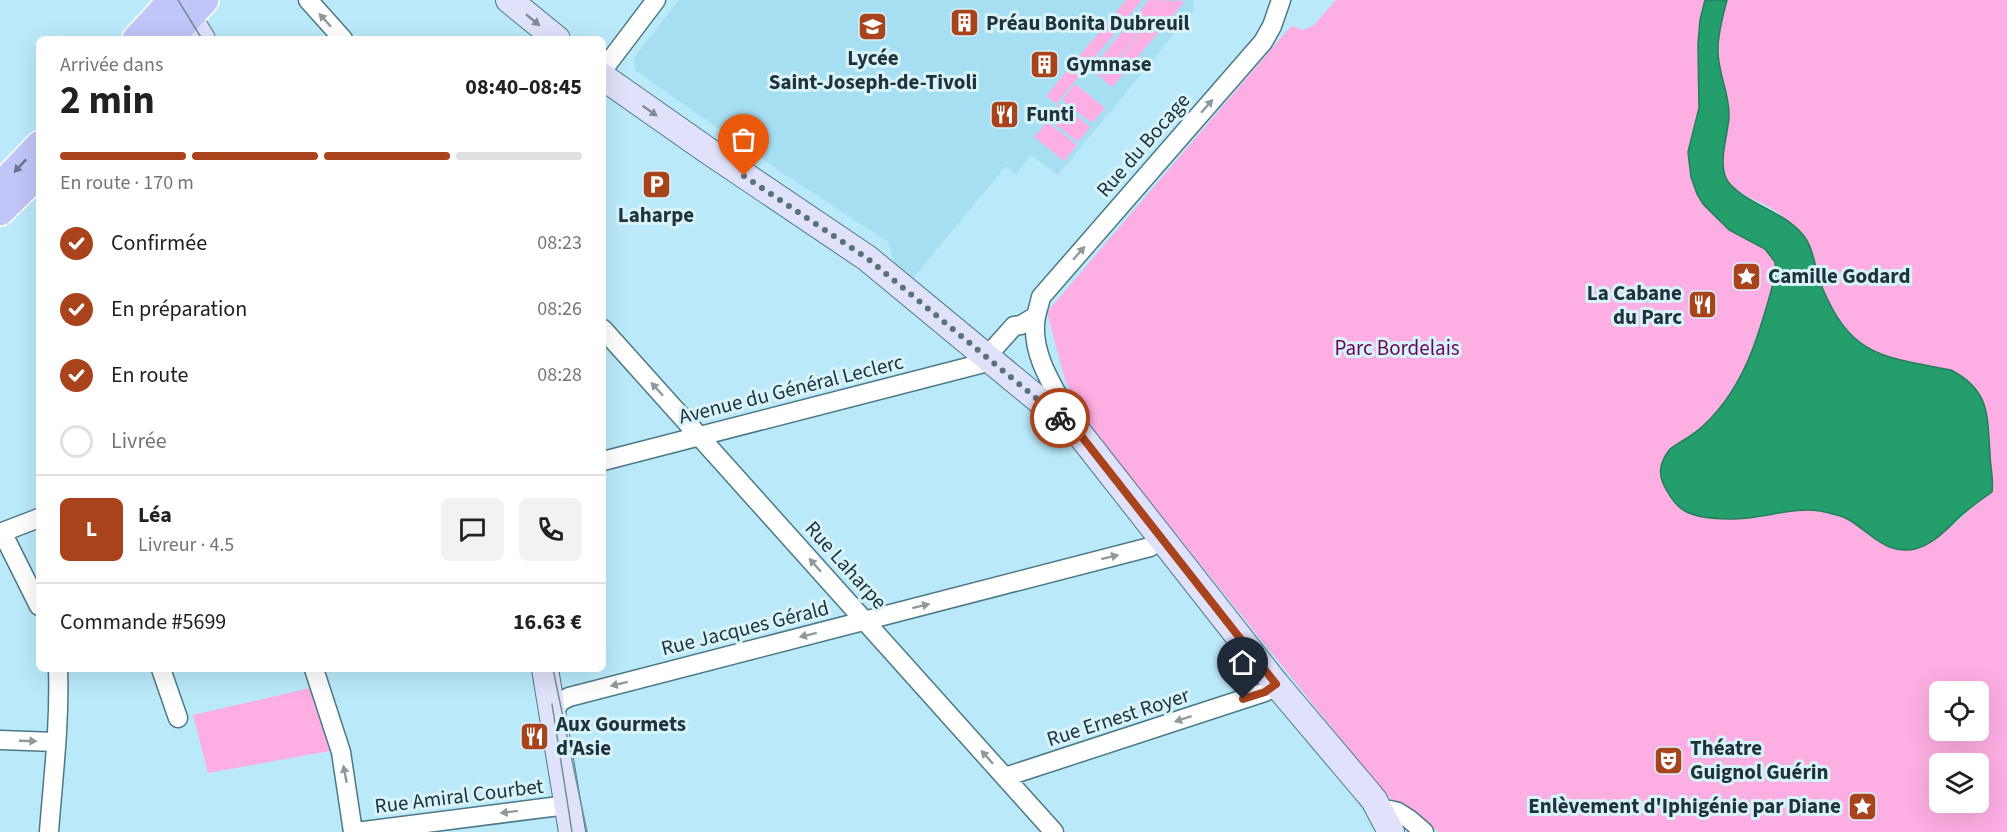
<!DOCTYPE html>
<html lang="fr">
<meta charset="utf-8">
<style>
:root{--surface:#fff;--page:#f2f2f2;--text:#202124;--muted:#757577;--line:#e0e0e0;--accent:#a9431b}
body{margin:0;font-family:"Source Sans 3",sans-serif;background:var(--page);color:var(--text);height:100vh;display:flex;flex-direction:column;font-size:22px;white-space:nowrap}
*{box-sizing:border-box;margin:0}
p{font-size:20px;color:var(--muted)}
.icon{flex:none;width:33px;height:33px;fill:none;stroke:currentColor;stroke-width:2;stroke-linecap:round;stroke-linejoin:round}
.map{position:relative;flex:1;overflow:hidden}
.drawer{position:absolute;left:36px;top:36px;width:570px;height:636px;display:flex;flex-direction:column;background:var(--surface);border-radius:9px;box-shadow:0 6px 24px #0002}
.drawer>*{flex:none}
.controls{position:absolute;left:1929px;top:681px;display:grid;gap:12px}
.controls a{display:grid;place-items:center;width:60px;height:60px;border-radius:9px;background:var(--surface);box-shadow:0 6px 24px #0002;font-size:30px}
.pin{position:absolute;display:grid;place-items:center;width:51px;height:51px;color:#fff;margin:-62px -26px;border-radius:50% 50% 50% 0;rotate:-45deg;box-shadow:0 0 6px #0007}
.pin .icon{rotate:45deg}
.courier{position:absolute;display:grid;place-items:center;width:60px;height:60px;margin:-30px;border:4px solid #a9431b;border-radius:50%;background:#fff;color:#222;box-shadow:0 2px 8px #0007}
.head em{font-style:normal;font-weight:700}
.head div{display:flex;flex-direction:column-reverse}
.head{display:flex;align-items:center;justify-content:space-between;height:102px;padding:0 24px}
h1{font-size:39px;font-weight:700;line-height:45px}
.bar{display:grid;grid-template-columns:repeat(4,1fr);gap:9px 6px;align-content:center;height:72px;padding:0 24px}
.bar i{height:8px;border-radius:4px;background:var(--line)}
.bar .on{background:var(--accent)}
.bar p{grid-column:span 4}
.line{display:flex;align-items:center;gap:15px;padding:0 24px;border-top:2px solid var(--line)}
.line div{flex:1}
.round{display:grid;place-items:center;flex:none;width:63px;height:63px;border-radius:9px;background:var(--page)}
ol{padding:0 24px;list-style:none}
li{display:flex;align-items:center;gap:18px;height:66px}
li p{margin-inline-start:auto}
li .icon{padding:6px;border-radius:50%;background:var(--accent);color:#fff;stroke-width:4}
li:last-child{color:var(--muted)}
li i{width:33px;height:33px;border:3px solid var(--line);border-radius:50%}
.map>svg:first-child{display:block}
</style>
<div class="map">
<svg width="2007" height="832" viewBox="0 0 2007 832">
<rect width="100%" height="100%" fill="#baeafa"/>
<path fill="#a6dff2" d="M679 0H1193L1194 10 1058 175 1031 155 1016 174 1006 166 913 278 894 262 888 242 781 172 636 71 633 59Z"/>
<path fill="#fdaee3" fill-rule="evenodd" d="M1126 0H1142L1056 104 1046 96Z
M1149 0 1185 1 1112 87 1102 79 1163 5 1101 78 1091 69Z
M1336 0H1705L1700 20 1699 108 1688 152 1697 194 1703 204 1729 230 1765 249 1772 256 1775 263 1776 273C1761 327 1747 386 1704 425 1693 434 1681 441 1670 449 1662 460 1658 475 1665 487 1669 496 1677 507 1686 511 1703 520 1739 519 1758 517 1778 515 1797 508 1818 511 1827 512 1840 515 1849 519 1871 531 1884 555 1913 549 1940 543 1972 506 1993 488 1987 444 1997 394 1951 370 1902 361 1857 358 1831 308 1822 292 1816 276 1807 260 1801 249 1790 224 1782 216 1766 200 1733 198 1724 174 1719 160 1729 129 1729 111 1729 94 1721 79 1719 63 1715 41 1722 21 1727 0H2007V832H1439L1386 795 1115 458 1086 418 1065 380 1047 312 1291 26 1303 30 1313 26ZM1940 692H1978V730H1940ZM1940 764H1978V802H1940Z
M1075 84 1105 108 1092 123 1062 100Z
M1060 103 1090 127 1078 142 1048 119Z
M1047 122 1077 145 1064 161 1034 137Z
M310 688 330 751 208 773 193 715Z"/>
<path fill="#249e6a" stroke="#237e5b" stroke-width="1.5" d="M1705 0H1727C1723 16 1718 32 1718 49 1717 72 1730 93 1729 117 1728 136 1716 167 1729 183 1750 207 1787 211 1806 239 1815 253 1815 271 1822 287 1851 357 1883 357 1951 370 1991 391 1987 416 1990 454 1990 466 1994 480 1992 492 1982 499 1972 506 1963 514 1948 527 1935 544 1915 549 1887 555 1871 534 1851 521 1842 515 1830 513 1820 511 1800 508 1781 513 1761 516 1742 520 1702 521 1685 511 1677 507 1671 498 1667 491 1657 475 1659 463 1670 449 1681 441 1694 435 1704 425 1747 385 1761 328 1776 273L1775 262 1765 249 1729 230 1703 204 1697 194 1691 177 1688 152 1699 108 1698 44 1700 20Z"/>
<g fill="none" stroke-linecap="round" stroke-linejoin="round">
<defs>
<path id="street" d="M308 0 343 39
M603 70 656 0
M603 329 1054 832
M1074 427C1060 394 1033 363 1035 325 1035 316 1039 307 1041 297L1263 42 1272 26 1281 0
M603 461 980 364 1014 326 1021 325 1036 316
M2 532 39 606
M0 533 39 518
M161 669 178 718
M314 669 341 752 353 832
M554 713 560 702 569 697 1150 547 1162 539
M0 740 56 742
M1005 777 1265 692 1276 684
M1382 815 1390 810 1398 812 1409 819 1424 832
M49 832C53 778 60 724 58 669
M356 832 567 805"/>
<path id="secondary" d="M198 0 189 18 202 39
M509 0 557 39
M603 77 707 150 867 258 1057 415 1075 428 1276 684 1364 788 1374 800 1391 832
M545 669 572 832"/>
<path id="primary" d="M136 39 172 0
M170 39 205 0
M0 186 39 145
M0 212 39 174"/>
</defs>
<use href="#street" stroke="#4c7987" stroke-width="21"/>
<use href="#secondary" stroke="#4c7987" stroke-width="28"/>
<use href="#primary" stroke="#fff" stroke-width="30"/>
<use href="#street" stroke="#fff" stroke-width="18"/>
<use href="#secondary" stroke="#e0e2fb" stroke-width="26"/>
<use href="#primary" stroke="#c1c5f7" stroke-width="27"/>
<path stroke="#6e909b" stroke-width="1.5" d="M178 0 202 39
M553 669 587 832
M552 704 572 832"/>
</g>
<defs><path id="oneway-solid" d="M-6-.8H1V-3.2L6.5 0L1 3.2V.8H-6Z" transform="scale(1.5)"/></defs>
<g fill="#90999c">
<use href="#oneway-solid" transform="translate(325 20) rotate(-132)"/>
<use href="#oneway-solid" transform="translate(1207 106) rotate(-49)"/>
<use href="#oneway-solid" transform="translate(1079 253) rotate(-49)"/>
<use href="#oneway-solid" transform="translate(657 389) rotate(-132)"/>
<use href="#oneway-solid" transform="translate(1110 557) rotate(-14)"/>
<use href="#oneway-solid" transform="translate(815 565) rotate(-132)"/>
<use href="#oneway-solid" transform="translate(921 606) rotate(-14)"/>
<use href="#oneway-solid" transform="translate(808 635) rotate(166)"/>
<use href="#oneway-solid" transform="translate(619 684) rotate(166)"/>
<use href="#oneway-solid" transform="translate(1183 719) rotate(162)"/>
<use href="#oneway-solid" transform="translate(28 741) rotate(2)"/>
<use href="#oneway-solid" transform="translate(987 757) rotate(-132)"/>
<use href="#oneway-solid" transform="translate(345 774) rotate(-101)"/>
<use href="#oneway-solid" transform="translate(509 812) rotate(173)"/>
</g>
<g fill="#808a9a">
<use href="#oneway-solid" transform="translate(533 20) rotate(39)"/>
<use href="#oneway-solid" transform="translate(650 111) rotate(35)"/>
</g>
<use fill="#68758e" href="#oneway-solid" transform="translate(20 166) rotate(133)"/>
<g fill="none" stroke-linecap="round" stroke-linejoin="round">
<path stroke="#56737d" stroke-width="6" stroke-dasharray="0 10.8" d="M744 176 867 258 1060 418"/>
<path stroke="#a9431b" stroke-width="8" d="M1060 418 1075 428 1276 684 1265 692 1243 699"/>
</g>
<defs>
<symbol id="building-square" viewBox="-11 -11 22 22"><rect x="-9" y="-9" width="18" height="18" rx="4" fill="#a9431b" stroke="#d7f4fd"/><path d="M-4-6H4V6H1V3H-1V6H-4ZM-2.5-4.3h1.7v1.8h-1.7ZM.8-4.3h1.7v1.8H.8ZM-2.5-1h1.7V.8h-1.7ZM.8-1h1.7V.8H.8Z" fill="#fff"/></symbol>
<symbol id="school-square" viewBox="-11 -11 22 22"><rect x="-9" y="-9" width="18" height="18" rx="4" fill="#a9431b" stroke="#d7f4fd"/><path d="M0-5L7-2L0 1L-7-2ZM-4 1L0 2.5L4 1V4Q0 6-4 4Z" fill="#fff"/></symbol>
<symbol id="restaurant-square" viewBox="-11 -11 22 22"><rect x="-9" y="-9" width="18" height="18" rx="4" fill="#a9431b" stroke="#d7f4fd"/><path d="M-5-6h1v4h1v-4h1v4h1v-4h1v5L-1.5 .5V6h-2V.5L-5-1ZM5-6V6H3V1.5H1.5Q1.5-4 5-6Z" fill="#fff"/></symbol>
<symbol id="parking-square" viewBox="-11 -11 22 22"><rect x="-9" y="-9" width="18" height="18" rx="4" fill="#a9431b" stroke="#d7f4fd"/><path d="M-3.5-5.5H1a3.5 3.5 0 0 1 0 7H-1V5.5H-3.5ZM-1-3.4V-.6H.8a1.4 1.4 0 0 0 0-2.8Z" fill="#fff"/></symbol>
<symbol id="sight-square" viewBox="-11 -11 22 22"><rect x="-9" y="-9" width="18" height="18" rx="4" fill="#a9431b" stroke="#d7f4fd"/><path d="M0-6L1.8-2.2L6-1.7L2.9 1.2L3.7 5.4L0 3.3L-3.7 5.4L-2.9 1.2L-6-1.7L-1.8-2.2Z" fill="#fff"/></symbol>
<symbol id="theatre-square" viewBox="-11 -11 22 22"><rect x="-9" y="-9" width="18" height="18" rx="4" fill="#a9431b" stroke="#d7f4fd"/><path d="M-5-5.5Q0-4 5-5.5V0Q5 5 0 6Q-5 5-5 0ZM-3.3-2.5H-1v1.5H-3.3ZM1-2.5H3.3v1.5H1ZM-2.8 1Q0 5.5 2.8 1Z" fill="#fff"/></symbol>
</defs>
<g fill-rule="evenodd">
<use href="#building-square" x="948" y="6" width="33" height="33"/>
<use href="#school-square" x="856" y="10" width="33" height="33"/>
<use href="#building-square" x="1028" y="48" width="33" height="33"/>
<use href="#restaurant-square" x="988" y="98" width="33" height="33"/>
<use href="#parking-square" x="640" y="168" width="33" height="33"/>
<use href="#sight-square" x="1730" y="260" width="33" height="33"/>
<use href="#restaurant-square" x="1686" y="288" width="33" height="33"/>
<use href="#restaurant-square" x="518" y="720" width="33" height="33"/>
<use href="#theatre-square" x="1652" y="744" width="33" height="33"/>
<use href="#sight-square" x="1846" y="790" width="33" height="33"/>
</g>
<g text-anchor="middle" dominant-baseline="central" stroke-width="6" stroke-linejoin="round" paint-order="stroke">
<g font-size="21" font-weight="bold" fill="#203339" stroke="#d7f4fd" text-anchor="start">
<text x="986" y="23">Préau Bonita Dubreuil</text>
<text x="873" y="58" text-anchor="middle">Lycée<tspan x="873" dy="24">Saint-Joseph-de-Tivoli</tspan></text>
<text x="1066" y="64">Gymnase</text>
<text x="1026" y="114">Funti</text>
<text x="656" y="215" text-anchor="middle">Laharpe</text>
<text x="1768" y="276">Camille Godard</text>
<text x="1682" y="293" text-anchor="end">La Cabane<tspan x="1682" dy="24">du Parc</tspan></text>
<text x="556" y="724">Aux Gourmets<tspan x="556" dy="24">d'Asie</tspan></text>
<text x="1690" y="748">Théatre<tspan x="1690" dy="24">Guignol Guérin</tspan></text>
<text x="1841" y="806" text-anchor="end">Enlèvement d'Iphigénie par Diane</text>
</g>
<g font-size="21" fill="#203339" stroke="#d7f4fd">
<text transform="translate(1143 145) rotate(-49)">Rue du Bocage</text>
<text transform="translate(791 389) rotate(-14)">Avenue du Général Leclerc</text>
<text transform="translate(846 565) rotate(48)">Rue Laharpe</text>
<text transform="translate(745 628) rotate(-14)">Rue Jacques Gérald</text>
<text transform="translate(1118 717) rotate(-18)">Rue Ernest Royer</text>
<text transform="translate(459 796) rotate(-7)">Rue Amiral Courbet</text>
</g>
<g font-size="21" fill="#6d0557" stroke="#d7f4fd">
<text x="1397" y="348">Parc Bordelais</text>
</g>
</g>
</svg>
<div class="controls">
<a><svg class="icon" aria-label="locate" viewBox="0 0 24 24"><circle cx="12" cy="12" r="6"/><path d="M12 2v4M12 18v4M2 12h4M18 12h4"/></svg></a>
<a><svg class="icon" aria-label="layers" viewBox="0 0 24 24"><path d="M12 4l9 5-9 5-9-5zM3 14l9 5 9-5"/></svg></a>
</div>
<div class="pin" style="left:744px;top:176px;background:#ea580c"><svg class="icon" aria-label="bag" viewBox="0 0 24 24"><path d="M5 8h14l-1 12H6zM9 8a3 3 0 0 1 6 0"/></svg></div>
<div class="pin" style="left:1243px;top:699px;background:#1f2937"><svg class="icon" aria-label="home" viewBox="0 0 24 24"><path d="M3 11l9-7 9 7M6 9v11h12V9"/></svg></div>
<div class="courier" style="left:1060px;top:418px"><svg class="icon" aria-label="bike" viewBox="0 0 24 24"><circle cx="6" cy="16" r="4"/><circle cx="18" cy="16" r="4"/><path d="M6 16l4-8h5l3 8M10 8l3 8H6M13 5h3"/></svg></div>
<section class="drawer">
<div class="head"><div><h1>2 min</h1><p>Arrivée dans</p></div><em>08:40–08:45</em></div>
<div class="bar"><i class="on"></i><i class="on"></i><i class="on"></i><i></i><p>En route · 170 m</p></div>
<ol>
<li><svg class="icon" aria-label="check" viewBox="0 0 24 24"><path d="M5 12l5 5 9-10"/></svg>Confirmée<p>08:23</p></li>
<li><svg class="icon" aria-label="check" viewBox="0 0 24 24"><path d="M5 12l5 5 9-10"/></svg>En préparation<p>08:26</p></li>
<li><svg class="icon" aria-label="check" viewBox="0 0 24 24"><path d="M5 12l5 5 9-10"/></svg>En route<p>08:28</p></li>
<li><i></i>Livrée</li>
</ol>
<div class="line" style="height:108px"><b class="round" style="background:var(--accent);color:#fff">L</b><div><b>Léa</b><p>Livreur · 4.5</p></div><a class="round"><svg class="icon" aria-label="chat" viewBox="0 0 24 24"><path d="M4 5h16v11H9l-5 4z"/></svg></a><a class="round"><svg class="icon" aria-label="phone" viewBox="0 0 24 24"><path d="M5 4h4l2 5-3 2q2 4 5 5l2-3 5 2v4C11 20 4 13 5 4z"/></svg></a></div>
<div class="line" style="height:78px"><div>Commande #5699</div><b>16.63 €</b></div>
</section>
</div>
